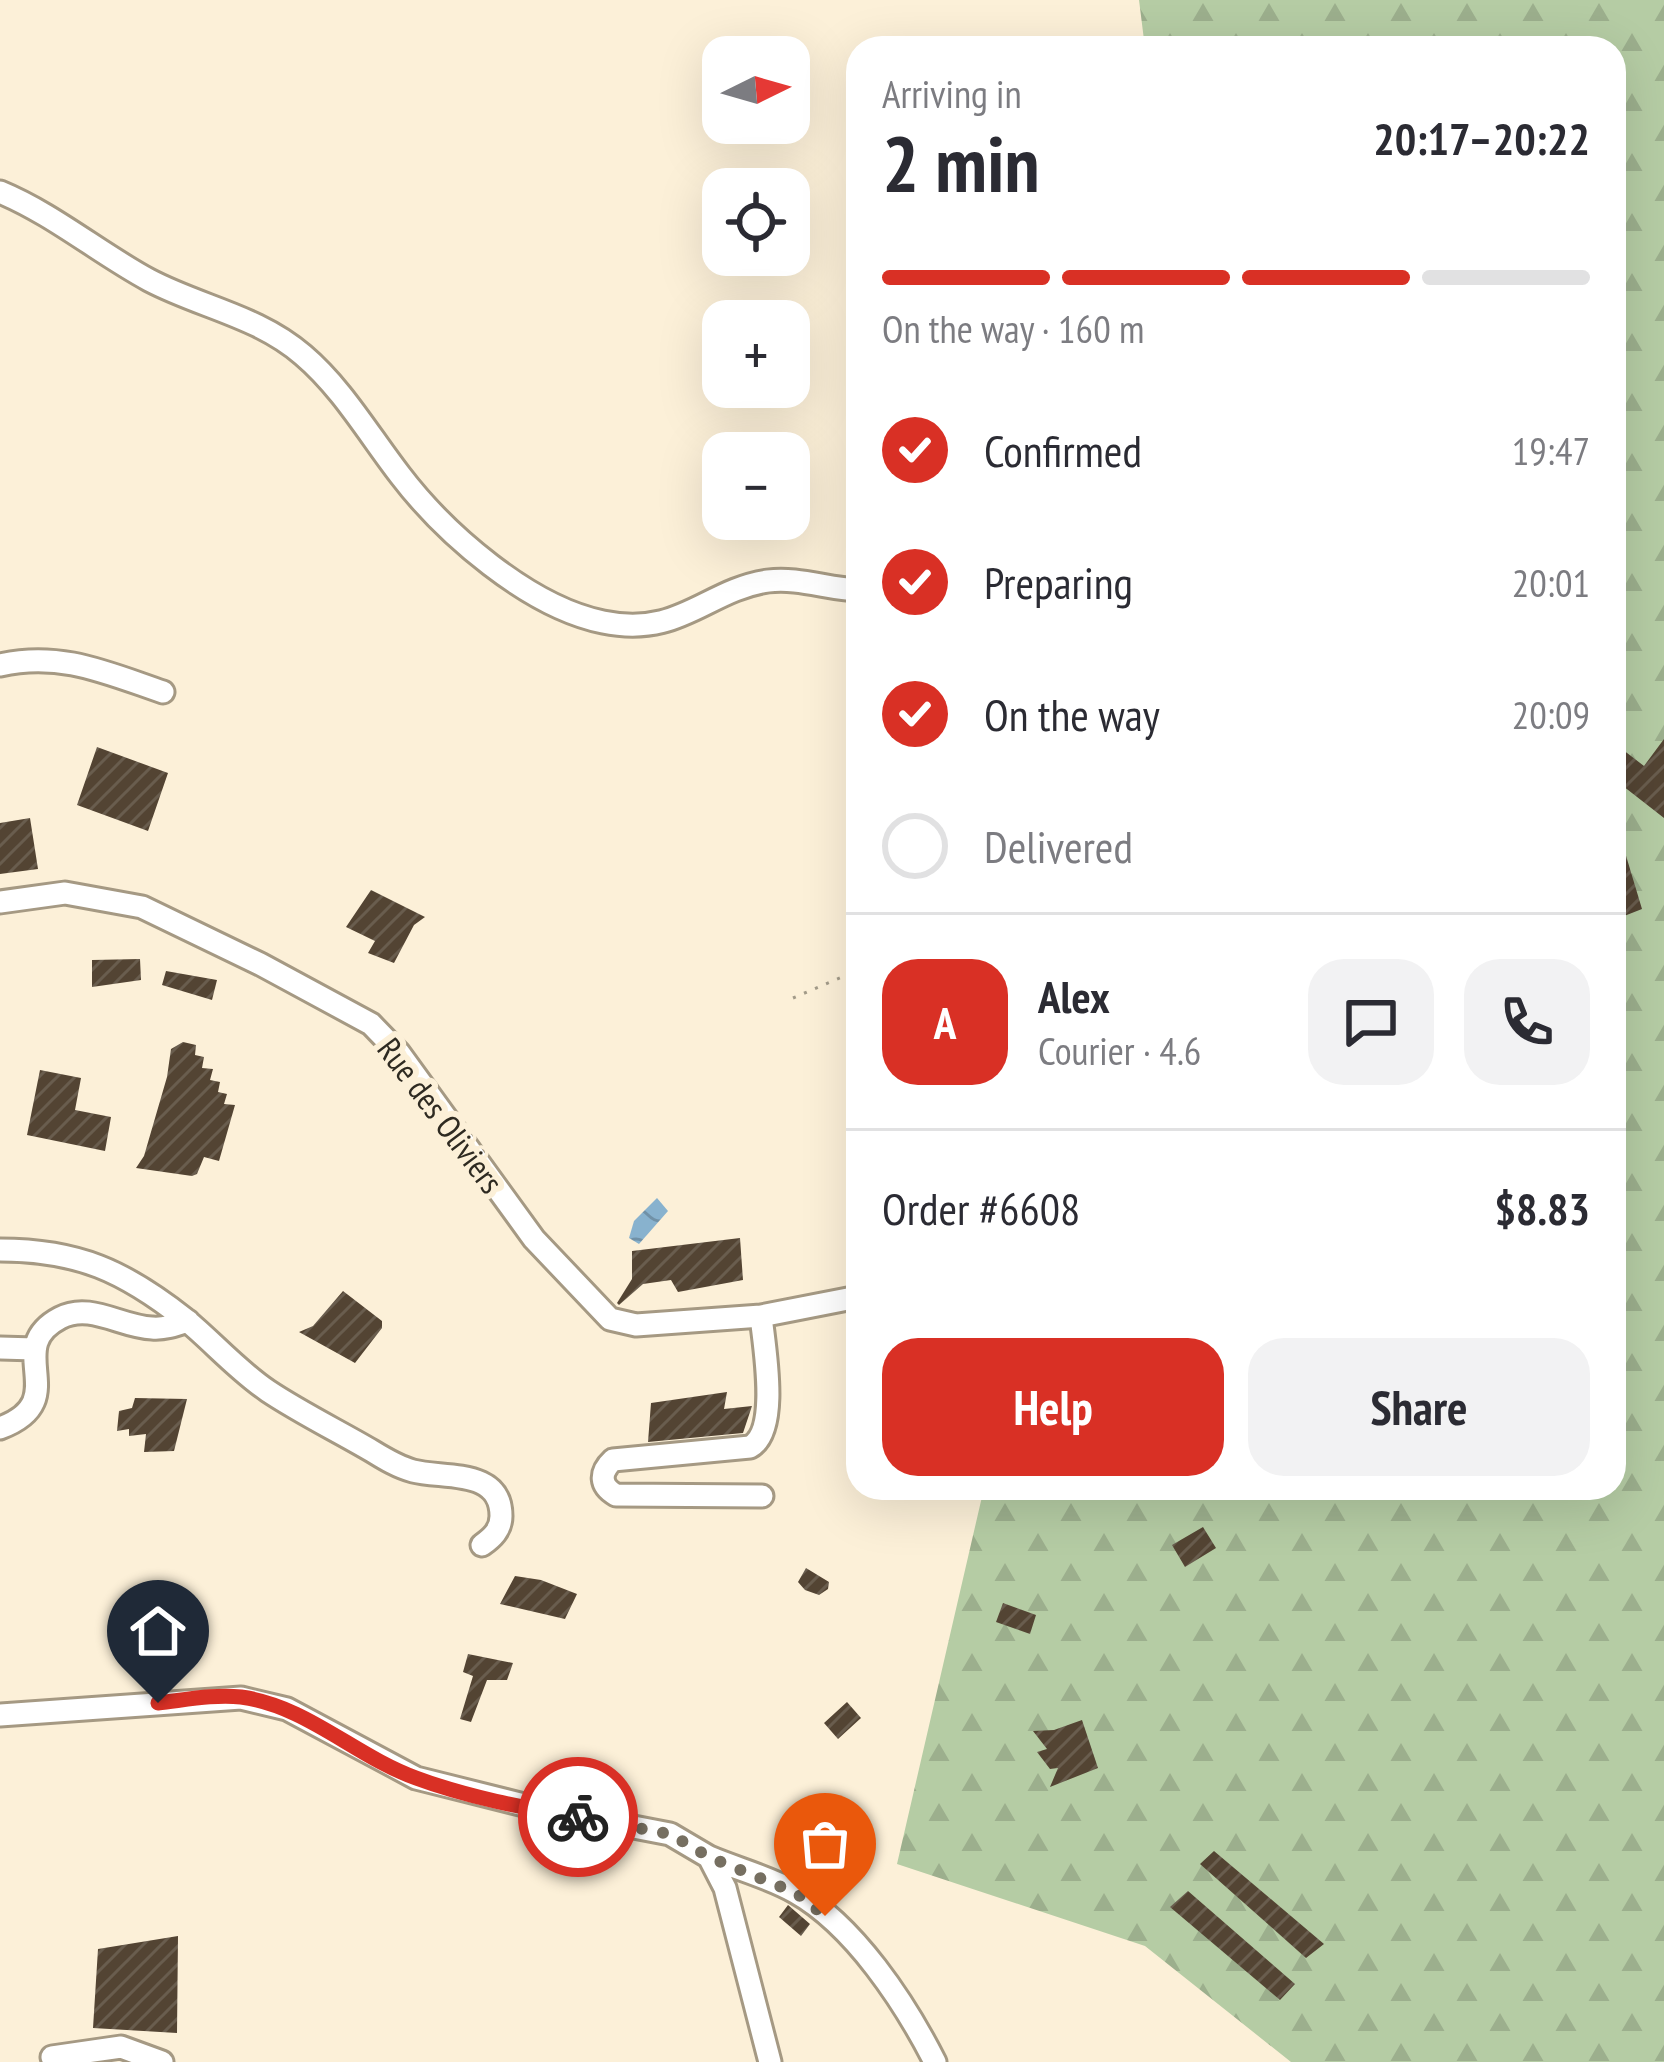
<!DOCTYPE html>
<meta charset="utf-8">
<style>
:root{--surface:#fff;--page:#f2f2f3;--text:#2b2b33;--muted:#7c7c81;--line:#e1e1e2;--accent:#d93025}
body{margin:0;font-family:"PT Sans Narrow",sans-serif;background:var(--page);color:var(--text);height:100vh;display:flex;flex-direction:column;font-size:45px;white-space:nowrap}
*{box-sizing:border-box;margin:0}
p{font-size:39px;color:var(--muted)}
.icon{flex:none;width:66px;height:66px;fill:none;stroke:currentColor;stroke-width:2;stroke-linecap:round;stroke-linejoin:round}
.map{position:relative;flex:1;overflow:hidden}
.details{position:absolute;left:846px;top:36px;width:780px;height:1464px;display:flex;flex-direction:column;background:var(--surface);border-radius:36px;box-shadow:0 12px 48px #0002}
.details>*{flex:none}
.needle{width:78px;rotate:85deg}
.controls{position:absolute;left:702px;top:36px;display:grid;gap:24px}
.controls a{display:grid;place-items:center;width:108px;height:108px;border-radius:24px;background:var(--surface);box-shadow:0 12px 48px #0002;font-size:60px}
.pin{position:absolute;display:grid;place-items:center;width:102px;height:102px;color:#fff;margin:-123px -51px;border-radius:50% 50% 50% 0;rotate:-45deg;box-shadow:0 0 12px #0007}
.pin .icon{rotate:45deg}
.courier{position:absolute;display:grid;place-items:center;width:120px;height:120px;margin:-60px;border:9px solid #d93025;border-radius:50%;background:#fff;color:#222;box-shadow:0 3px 15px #0007}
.head em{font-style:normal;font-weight:800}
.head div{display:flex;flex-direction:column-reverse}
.head{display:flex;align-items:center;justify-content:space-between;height:204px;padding:0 36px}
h1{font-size:78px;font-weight:800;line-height:90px}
.bar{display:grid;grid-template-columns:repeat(4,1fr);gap:18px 12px;align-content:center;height:144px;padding:0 36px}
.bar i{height:15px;border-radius:9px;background:var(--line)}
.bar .current{background:var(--accent)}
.bar p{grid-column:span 4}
.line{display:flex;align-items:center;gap:30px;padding:0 36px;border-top:3px solid var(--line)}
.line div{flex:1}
.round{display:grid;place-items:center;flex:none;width:126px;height:126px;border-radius:36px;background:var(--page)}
ol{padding:0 36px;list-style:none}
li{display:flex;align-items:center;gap:36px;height:132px}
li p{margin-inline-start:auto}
li .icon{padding:12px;border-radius:50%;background:var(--accent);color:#fff;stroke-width:4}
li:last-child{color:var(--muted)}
li i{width:66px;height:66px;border:6px solid var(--line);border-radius:50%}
.button{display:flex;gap:24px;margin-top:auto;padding:24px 36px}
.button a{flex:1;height:138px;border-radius:36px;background:var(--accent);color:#fff;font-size:48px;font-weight:800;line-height:138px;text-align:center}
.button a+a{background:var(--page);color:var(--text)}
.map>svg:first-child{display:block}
</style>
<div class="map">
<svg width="1664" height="2062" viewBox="0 0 1664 2062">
<defs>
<pattern id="forest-firs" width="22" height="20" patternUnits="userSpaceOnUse" patternTransform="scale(3)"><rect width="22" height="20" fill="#b5cca4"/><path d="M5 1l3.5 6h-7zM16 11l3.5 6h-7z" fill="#9caf8d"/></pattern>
<pattern id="water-waves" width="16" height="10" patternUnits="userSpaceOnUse" patternTransform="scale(3)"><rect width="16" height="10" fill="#88b2ce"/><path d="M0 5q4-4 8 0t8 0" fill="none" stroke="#7091a7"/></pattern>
<pattern id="building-hatch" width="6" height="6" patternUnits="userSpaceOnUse" patternTransform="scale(3)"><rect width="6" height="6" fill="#534433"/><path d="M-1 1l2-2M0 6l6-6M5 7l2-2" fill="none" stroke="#695d4e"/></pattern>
</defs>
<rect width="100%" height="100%" fill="#fcf0d8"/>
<path fill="url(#forest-firs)" d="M1139 0H1664V2062H1291L1145 1946 897 1864 984 1488H1614V48H1145Z"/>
<path fill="url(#water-waves)" d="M657 1198 668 1211 639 1244 629 1238 634 1221Z"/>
<path fill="url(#building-hatch)" d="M1664 739V818L1614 779V743L1644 766Z
M97 747 168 773 148 831 77 805Z
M30 818 38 869 0 874V823Z
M1618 829 1642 909 1614 920V830Z
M371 890 425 917 414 925 394 963 368 953 375 941 346 927Z
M140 959 141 980 92 987V960Z
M166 971 217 980 212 1000 162 985Z
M183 1042 196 1045 195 1055 204 1057 202 1068 213 1069 210 1080 220 1082 218 1092 227 1094 224 1104 235 1105 219 1161 204 1157 197 1174 192 1176 136 1168 144 1156 167 1077 171 1049Z
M40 1070 81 1078 75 1110 111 1117 105 1151 27 1135Z
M740 1238 743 1280 678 1292 671 1280 643 1284 619 1305 617 1303 632 1279V1251Z
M343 1291 382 1321V1328L355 1363 299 1332 313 1326Z
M727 1392 724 1409 752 1406 743 1433 648 1442 651 1403Z
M135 1398 187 1399 174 1451 144 1452 146 1434 129 1436V1429L117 1431 119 1411 132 1408Z
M1203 1527 1216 1548 1185 1567 1172 1545Z
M806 1568 829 1582 828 1589 819 1595 805 1590 798 1582Z
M515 1576 541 1580 577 1594 565 1619 500 1604Z
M1003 1603 1036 1615 1030 1634 996 1622Z
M468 1654 513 1663 507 1680H487L471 1722 460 1719 473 1676 463 1672Z
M847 1702 861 1718 838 1739 824 1723Z
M1082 1720 1098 1768 1050 1787 1058 1768 1050 1769 1037 1752 1047 1749 1033 1731 1054 1730Z
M1214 1851 1324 1944 1306 1958 1200 1864Z
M1188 1891 1295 1984 1280 2000 1170 1907Z
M788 1905 810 1924 801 1936 779 1917Z
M178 1936 177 2033 93 2028 98 1949Z"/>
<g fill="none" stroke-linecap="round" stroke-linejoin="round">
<defs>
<path id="minor" d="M0 192C53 214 99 253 149 280 200 307 258 316 303 355 342 388 369 435 400 475 445 534 529 607 603 622 680 638 706 590 768 581 798 577 828 589 858 590
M0 665C60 651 107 673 163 692
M0 902 65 893 142 907 260 964 371 1024 399 1053 534 1239 610 1319 636 1325 761 1316 858 1297
M0 1250C78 1250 124 1271 185 1319 213 1342 237 1370 268 1391 301 1413 338 1431 372 1451 385 1459 398 1467 413 1471 443 1479 501 1468 501 1516 501 1530 492 1538 482 1545
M761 1316C764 1346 780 1431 750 1447L613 1460C599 1473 600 1486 616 1495L762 1496
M0 1348 35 1349
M0 1428C75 1400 1 1349 60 1318 90 1302 121 1327 152 1328 165 1329 176 1325 188 1321
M0 1715 241 1698 287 1709 416 1778 540 1809 670 1834 709 1857 725 1888 770 2062
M709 1857C737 1869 769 1877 795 1892 854 1925 905 2003 935 2062
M52 2057 121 2047 162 2062"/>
</defs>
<use href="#minor" stroke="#a59983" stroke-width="27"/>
<path stroke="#a39b89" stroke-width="3" stroke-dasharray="3 9" stroke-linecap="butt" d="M793 998 858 970"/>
<use href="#minor" stroke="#fff" stroke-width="21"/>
</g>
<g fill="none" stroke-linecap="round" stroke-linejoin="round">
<path stroke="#766f61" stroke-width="12" stroke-dasharray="0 21.6" d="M578 1817 670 1834 709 1857 796 1893 825 1916"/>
<path stroke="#d93025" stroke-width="15" d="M158 1703C185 1700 214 1694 241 1697 307 1706 355 1756 416 1778 467 1797 524 1808 578 1817"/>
</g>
<g text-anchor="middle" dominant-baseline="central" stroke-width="12" stroke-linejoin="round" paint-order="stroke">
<g font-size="33" fill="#2e2a21" stroke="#fcf0d8">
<text transform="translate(441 1115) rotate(53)">Rue des Oliviers</text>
</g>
</g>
</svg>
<div class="controls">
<a><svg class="needle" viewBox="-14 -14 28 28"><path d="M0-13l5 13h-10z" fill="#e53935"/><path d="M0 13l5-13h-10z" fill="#7c7c81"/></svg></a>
<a><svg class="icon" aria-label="locate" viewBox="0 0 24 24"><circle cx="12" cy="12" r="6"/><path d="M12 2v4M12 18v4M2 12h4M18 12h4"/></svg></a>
<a>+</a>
<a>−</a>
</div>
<div class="pin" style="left:825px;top:1916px;background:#ea580c"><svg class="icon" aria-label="bag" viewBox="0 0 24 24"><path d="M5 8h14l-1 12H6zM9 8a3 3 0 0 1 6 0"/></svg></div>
<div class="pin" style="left:158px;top:1703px;background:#1f2937"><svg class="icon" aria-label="home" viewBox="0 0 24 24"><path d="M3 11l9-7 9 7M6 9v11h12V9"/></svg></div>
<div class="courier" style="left:578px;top:1817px"><svg class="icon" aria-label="bike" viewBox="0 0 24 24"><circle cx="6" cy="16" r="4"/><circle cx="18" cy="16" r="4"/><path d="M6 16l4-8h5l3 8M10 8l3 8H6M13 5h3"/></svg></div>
<section class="details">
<div class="head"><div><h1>2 min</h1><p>Arriving in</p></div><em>20:17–20:22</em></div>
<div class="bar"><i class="current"></i><i class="current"></i><i class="current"></i><i></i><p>On the way · 160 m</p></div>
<ol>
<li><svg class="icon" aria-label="check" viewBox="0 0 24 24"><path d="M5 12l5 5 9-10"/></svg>Confirmed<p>19:47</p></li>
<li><svg class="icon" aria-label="check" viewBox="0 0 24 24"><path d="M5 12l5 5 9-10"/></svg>Preparing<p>20:01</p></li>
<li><svg class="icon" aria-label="check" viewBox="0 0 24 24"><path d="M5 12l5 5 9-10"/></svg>On the way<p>20:09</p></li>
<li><i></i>Delivered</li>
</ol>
<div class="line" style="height:216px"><b class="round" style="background:var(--accent);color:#fff">A</b><div><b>Alex</b><p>Courier · 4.6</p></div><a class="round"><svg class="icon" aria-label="chat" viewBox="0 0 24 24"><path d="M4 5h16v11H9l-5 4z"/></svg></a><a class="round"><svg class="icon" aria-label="phone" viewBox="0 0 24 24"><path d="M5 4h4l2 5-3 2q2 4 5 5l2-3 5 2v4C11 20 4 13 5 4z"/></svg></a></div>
<div class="line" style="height:156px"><div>Order #6608</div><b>$8.83</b></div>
<div class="button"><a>Help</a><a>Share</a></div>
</section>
</div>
